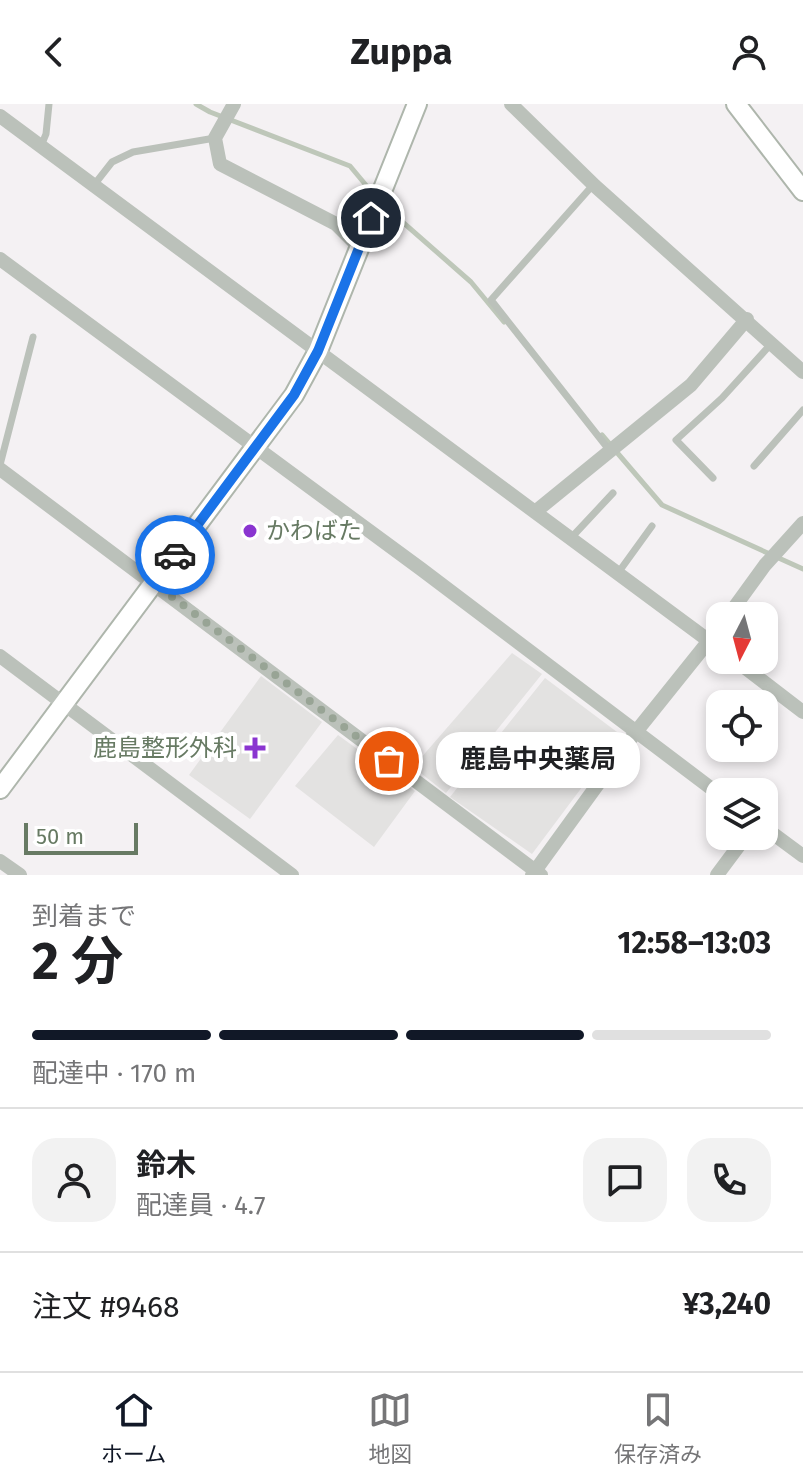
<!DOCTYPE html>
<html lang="ja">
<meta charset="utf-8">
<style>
:root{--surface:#fff;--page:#f2f2f2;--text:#202124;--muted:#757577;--line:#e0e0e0;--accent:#111827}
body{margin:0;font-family:"Fira Sans","Noto Sans JP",sans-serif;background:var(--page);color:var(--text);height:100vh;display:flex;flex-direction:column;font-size:30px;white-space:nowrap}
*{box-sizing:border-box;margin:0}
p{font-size:26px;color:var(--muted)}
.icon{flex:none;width:44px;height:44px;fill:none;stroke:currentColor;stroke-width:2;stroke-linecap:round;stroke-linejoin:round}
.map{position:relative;height:771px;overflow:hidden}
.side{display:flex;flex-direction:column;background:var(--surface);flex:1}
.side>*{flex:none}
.needle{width:52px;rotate:186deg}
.buttons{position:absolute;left:706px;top:498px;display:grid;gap:16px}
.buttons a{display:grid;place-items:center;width:72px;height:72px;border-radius:16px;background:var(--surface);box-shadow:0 4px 12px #0003;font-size:40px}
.scale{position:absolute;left:24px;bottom:20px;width:114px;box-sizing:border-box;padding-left:8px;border:4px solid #677a63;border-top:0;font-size:22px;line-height:28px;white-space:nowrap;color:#677a63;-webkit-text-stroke:6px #fff;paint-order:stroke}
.pin{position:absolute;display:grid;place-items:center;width:68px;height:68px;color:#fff;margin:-34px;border:4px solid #fff;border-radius:50%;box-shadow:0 2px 8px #0007}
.courier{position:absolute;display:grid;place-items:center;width:80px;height:80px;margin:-40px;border:6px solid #1a73e8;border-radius:50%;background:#fff;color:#222;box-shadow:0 2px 10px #0007}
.bubble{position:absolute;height:56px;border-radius:24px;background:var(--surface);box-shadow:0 4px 12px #0003;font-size:26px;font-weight:700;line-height:56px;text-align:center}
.headline em{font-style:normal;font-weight:700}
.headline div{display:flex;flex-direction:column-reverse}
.headline{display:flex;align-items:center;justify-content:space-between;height:136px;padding:0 32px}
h1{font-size:52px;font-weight:700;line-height:60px}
.bar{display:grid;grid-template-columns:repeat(4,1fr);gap:12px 8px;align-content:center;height:96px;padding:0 32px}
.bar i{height:10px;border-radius:6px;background:var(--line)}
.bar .selected{background:var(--accent)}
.bar p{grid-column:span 4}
.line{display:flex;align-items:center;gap:20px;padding:0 32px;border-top:2px solid var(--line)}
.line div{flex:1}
.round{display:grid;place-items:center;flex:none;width:84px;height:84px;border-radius:24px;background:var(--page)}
header{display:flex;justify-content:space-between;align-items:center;height:104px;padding:0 32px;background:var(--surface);font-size:36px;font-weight:700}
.menu{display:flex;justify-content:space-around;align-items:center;height:112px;border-top:2px solid var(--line);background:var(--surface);font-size:22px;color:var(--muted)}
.menu a{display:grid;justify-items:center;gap:4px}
.menu .selected{color:var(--accent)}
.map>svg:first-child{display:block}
</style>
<header><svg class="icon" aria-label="back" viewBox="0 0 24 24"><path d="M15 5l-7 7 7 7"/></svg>Zuppa<svg class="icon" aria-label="person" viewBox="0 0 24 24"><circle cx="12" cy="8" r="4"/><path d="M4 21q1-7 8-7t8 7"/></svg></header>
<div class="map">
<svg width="803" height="771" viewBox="0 0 803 771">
<rect width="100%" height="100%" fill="#f4f1f3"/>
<path fill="#e3e2e1" d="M512 549 542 570 446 689 413 663Z
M261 572 322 618 250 715 189 671Z
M545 574 621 631 532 750 450 693Z
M338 631 415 687 374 743 295 682Z"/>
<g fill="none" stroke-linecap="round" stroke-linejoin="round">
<path stroke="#bec7b9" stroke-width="5" d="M196 0 210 8 350 62 375 92
M382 100 471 178 504 218
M602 331 662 401 803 465"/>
<defs>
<path id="secondary" d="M736 0 803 87
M0 685 294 291 318 247 417 0"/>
</defs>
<use href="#secondary" stroke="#aeb6ac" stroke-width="22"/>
<path stroke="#bbc1ba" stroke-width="7" d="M41 42 46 30 49 0
M94 81 112 58 133 48 215 34
M593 81 491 196 610 347
M0 361 33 233
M754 362 803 306
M713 374 676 336 722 294 771 240
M571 434 613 389
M618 469 652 422"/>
<path stroke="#bbc1ba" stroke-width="14" d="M234 0 215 34 220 60 336 120 359 143
M511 0 595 82 803 268
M0 12 720 545
M0 155 421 465 720 691
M0 365 541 771
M535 408 691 281 747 215
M728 512 765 461 803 419
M0 552 292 771
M735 556 803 608
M764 723 803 752
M0 757 20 771
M532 771 635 629 720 523
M717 771 746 732"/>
<use href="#secondary" stroke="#fff" stroke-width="18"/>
</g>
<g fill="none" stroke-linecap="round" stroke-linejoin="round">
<path stroke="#98a495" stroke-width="8" stroke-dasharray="0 14.4" d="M175 451 154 479 389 657"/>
<path stroke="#1a73e8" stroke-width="10" d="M175 451 294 291 318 247 371 114"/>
</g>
<g fill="#8a35d0" stroke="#fff" stroke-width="3">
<circle cx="250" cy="427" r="8"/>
<path d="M251 632h8v8h8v8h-8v8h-8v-8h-8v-8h8z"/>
</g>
<g text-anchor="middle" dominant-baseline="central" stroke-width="8" stroke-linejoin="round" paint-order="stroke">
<g font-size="24" fill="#677a63" stroke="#fff" text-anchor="start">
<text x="266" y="427">かわばた</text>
<text x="237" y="644" text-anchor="end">鹿島整形外科</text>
</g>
</g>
</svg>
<div class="buttons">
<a><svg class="needle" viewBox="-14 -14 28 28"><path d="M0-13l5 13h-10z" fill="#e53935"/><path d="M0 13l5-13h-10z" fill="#757577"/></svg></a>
<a><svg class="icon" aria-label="locate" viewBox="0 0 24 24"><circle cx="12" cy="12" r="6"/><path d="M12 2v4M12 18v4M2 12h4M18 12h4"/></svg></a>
<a><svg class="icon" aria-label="layers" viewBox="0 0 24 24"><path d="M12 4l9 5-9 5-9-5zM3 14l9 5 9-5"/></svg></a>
</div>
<div class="scale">50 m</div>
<div class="pin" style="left:389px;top:657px;background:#ea580c"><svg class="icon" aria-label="bag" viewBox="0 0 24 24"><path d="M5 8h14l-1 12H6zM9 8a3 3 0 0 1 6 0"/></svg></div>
<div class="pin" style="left:371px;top:114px;background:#1f2937"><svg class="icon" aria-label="home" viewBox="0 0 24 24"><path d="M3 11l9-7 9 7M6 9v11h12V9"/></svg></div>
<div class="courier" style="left:175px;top:451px"><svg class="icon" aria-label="car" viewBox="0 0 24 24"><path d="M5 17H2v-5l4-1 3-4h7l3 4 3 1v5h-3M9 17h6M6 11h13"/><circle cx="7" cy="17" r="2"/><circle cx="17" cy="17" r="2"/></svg></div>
<div class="bubble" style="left:436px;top:628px;width:204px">鹿島中央薬局</div>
</div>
<section class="side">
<div class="headline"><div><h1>2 分</h1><p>到着まで</p></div><em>12:58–13:03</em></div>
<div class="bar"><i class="selected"></i><i class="selected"></i><i class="selected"></i><i></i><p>配達中 · 170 m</p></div>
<div class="line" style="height:144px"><a class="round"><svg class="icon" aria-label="person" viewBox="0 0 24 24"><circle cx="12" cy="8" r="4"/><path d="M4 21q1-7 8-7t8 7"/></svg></a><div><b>鈴木</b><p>配達員 · 4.7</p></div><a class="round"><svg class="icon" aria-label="chat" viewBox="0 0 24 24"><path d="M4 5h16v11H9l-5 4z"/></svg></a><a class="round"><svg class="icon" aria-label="phone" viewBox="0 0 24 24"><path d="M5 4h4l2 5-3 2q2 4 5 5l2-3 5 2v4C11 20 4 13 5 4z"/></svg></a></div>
<div class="line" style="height:104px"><div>注文 #9468</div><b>¥3,240</b></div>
</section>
<nav class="menu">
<a class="selected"><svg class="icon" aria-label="home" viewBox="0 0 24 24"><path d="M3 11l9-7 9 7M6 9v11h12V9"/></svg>ホーム</a>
<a><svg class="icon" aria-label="map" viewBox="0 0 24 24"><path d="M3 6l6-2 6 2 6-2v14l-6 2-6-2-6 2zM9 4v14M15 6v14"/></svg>地図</a>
<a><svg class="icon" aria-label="saved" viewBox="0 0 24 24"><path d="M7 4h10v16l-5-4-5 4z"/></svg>保存済み</a>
</nav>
